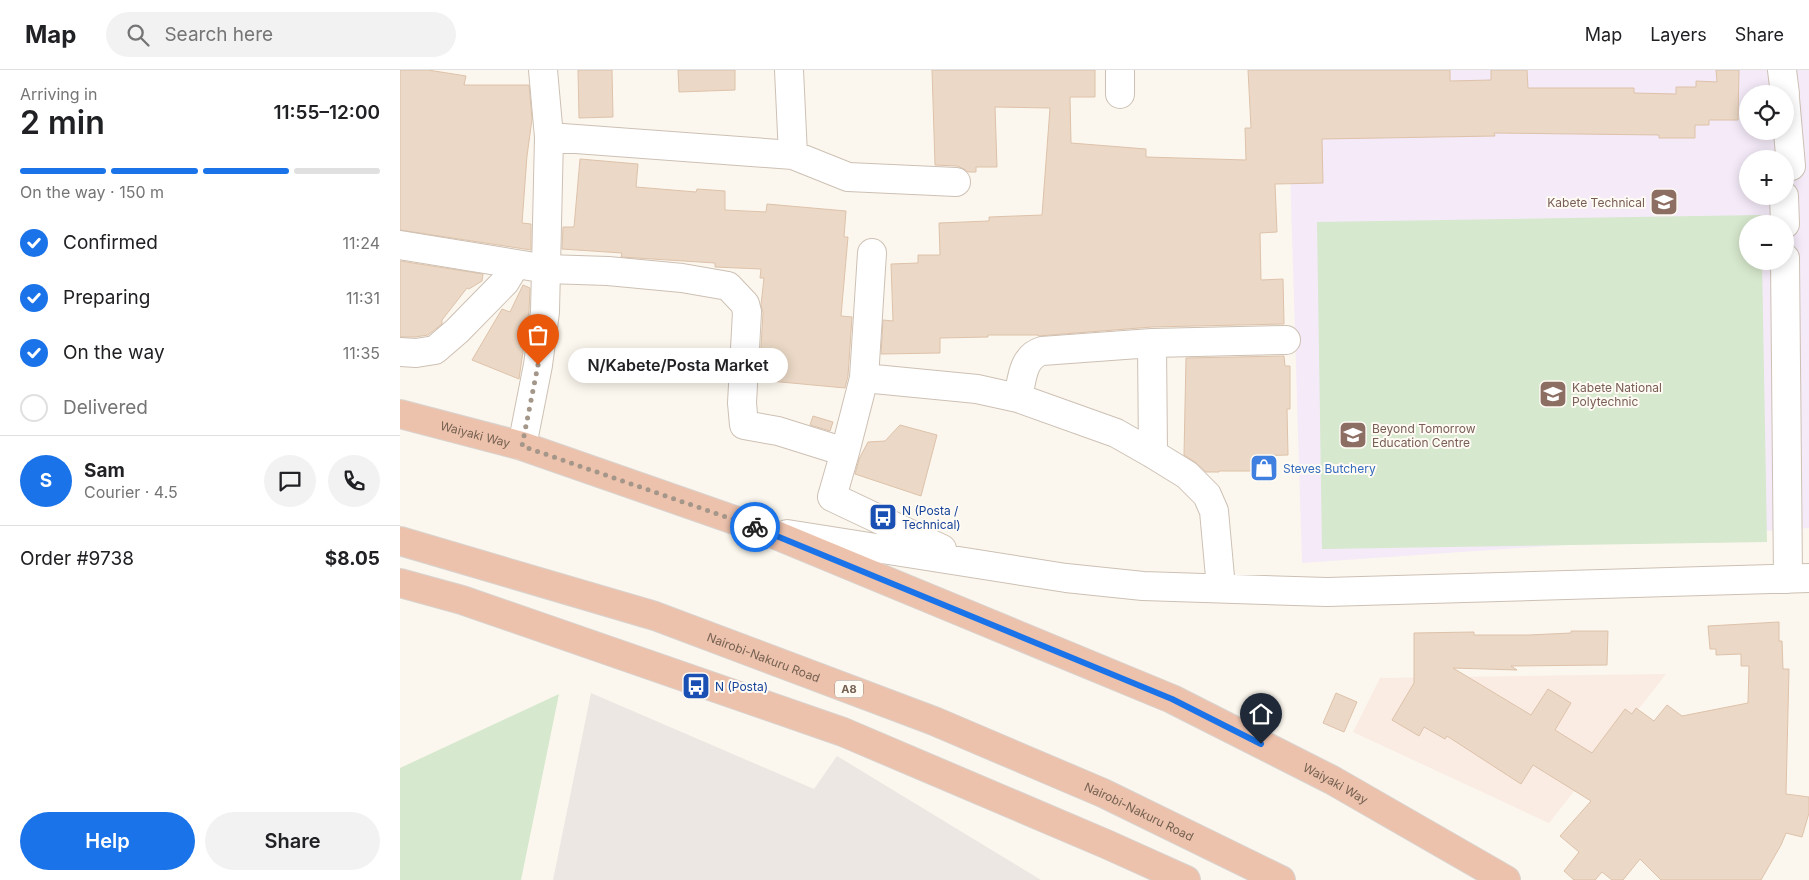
<!DOCTYPE html>
<meta charset="utf-8">
<style>
:root{--surface:#fff;--page:#f2f2f2;--text:#202124;--muted:#757577;--line:#e0e0e0;--accent:#1a73e8}
body{margin:0;font-family:Inter,sans-serif;background:var(--page);color:var(--text);height:100vh;display:flex;flex-direction:column;font-size:19px;white-space:nowrap}
*{box-sizing:border-box;margin:0}
p{font-size:16px;color:var(--muted)}
.icon{flex:none;width:28px;height:28px;fill:none;stroke:currentColor;stroke-width:2;stroke-linecap:round;stroke-linejoin:round}
.map{position:relative;flex:1;overflow:hidden}
.details{display:flex;flex-direction:column;background:var(--surface);width:400px}
.details>*{flex:none}
.fabs{position:absolute;left:1339px;top:15px;display:grid;gap:10px}
.fabs a{display:grid;place-items:center;width:55px;height:55px;border-radius:50%;background:var(--surface);box-shadow:0 2px 12px #0003;font-size:25px}
.pin{position:absolute;display:grid;place-items:center;width:42px;height:42px;color:#fff;margin:-51px -21px;border-radius:50% 50% 50% 0;rotate:-45deg;box-shadow:0 0 5px #0007}
.pin .icon{rotate:45deg}
.courier{position:absolute;display:grid;place-items:center;width:50px;height:50px;margin:-25px;border:4px solid #1a73e8;border-radius:50%;background:#fff;color:#222;box-shadow:0 1px 6px #0007}
.bubble{position:absolute;height:35px;border-radius:18px;background:var(--surface);box-shadow:0 2px 12px #0003;font-size:16px;font-weight:600;line-height:35px;text-align:center}
.head em{font-style:normal;font-weight:600}
.head div{display:flex;flex-direction:column-reverse}
.head{display:flex;align-items:center;justify-content:space-between;height:85px;padding:0 20px}
h1{font-size:32px;font-weight:600;line-height:38px}
.bar{display:grid;grid-template-columns:repeat(4,1fr);gap:8px 5px;align-content:center;height:60px;padding:0 20px}
.bar i{height:6px;border-radius:4px;background:var(--line)}
.bar .on{background:var(--accent)}
.bar p{grid-column:span 4}
.line{display:flex;align-items:center;gap:12px;padding:0 20px;border-top:1px solid var(--line)}
.line div{flex:1}
.round{display:grid;place-items:center;flex:none;width:52px;height:52px;border-radius:26px;background:var(--page)}
ol{padding:0 20px;list-style:none}
li{display:flex;align-items:center;gap:15px;height:55px}
li p{margin-inline-start:auto}
li .icon{padding:5px;border-radius:50%;background:var(--accent);color:#fff;stroke-width:4}
li:last-child{color:var(--muted)}
li i{width:28px;height:28px;border:2px solid var(--line);border-radius:50%}
.cta{display:flex;gap:10px;margin-top:auto;padding:10px 20px}
.cta a{flex:1;height:58px;border-radius:30px;background:var(--accent);color:#fff;font-size:20px;font-weight:600;line-height:58px;text-align:center}
.cta a+a{background:var(--page);color:var(--text)}
header{display:flex;align-items:center;gap:30px;box-sizing:border-box;height:70px;padding:0 25px;background:var(--surface);border-bottom:1px solid var(--line)}
header strong{font-size:24px}
nav{display:flex;gap:28px;margin-inline-start:auto;font-size:18px}
.search{width:350px;height:45px;background:var(--page);display:flex;align-items:center;gap:12px;box-sizing:border-box;padding:0 18px;border-radius:28px;color:var(--muted);font-size:19px}
main{display:flex;flex:1;min-height:0}
.map>svg:first-child{display:block}
</style>
<header>
<strong>Map</strong>
<div class="search"><svg class="icon" aria-label="search" viewBox="0 0 24 24"><circle cx="10" cy="10" r="6"/><path d="M15 15l6 6"/></svg>Search here</div>
<nav><a>Map</a><a>Layers</a><a>Share</a></nav>
</header>
<main>
<section class="details">
<div class="head"><div><h1>2 min</h1><p>Arriving in</p></div><em>11:55–12:00</em></div>
<div class="bar"><i class="on"></i><i class="on"></i><i class="on"></i><i></i><p>On the way · 150 m</p></div>
<ol>
<li><svg class="icon" aria-label="check" viewBox="0 0 24 24"><path d="M5 12l5 5 9-10"/></svg>Confirmed<p>11:24</p></li>
<li><svg class="icon" aria-label="check" viewBox="0 0 24 24"><path d="M5 12l5 5 9-10"/></svg>Preparing<p>11:31</p></li>
<li><svg class="icon" aria-label="check" viewBox="0 0 24 24"><path d="M5 12l5 5 9-10"/></svg>On the way<p>11:35</p></li>
<li><i></i>Delivered</li>
</ol>
<div class="line" style="height:90px"><b class="round" style="background:var(--accent);color:#fff">S</b><div><b>Sam</b><p>Courier · 4.5</p></div><a class="round"><svg class="icon" aria-label="chat" viewBox="0 0 24 24"><path d="M4 5h16v11H9l-5 4z"/></svg></a><a class="round"><svg class="icon" aria-label="phone" viewBox="0 0 24 24"><path d="M5 4h4l2 5-3 2q2 4 5 5l2-3 5 2v4C11 20 4 13 5 4z"/></svg></a></div>
<div class="line" style="height:65px"><div>Order #9738</div><b>$8.05</b></div>
<div class="cta"><a>Help</a><a>Share</a></div>
</section>
<div class="map">
<svg width="1409" height="810" viewBox="0 0 1409 810">
<rect width="100%" height="100%" fill="#fbf7ee"/>
<path fill="#faebe3" d="M1266 604 1149 753 953 662 980 608Z"/>
<path fill="#ece7e2" d="M191 623 414 719 437 686 641 810H153Z"/>
<path fill="#f4eaf8" fill-rule="evenodd" d="M887 0H1409V458L902 493ZM1348 24H1385V61H1348ZM1348 89H1385V126H1348ZM1348 154H1385V191H1348Z"/>
<path fill="#d6e8cd" d="M1362 145V154H1348V191H1362L1367 472 922 479 917 152Z
M159 624 121 810H0V698Z"/>
<path fill="#ebd8c6" stroke="#dec2aa" d="M0 0H28L66 6 64 15H129L132 49 127 86 122 153 131 154V180L0 160Z
M178 0H212L213 47 179 48Z
M278 0H335V20L279 22Z
M532 0H695V27H670L671 73 746 79V87L846 90 845 58H851L848 0H1050V11L1091 10V0H1127L1128 18H1234V23L1276 24V17H1296V11L1317 12 1316 0H1339L1338 50H1309V55H1295V68H1259V65L1094 63 1095 66 922 69 923 113 875 114 877 162 860 163 861 210 883 209 884 254 752 257 638 266V265H588V267L540 268V283L481 284 483 250 493 251 491 194 518 193V185H540L539 153 589 151V147L642 145 650 38 595 37 597 97H576V102H568L564 99 557 96 535 95Z
M180 89 238 94 236 117 296 122 297 119 325 121V140L366 142 367 134 446 141 444 167H448L441 246 452 247 448 306 445 318 359 310 363 243 361 235 364 208H360L361 199 315 197V193L221 187 222 183 162 179 163 157H174Z
M0 191 83 204 82 211 69 219 67 218 42 250V254L28 265 15 267H0Z
M123 215 130 218 129 241 119 309 72 290 102 239 110 242Z
M884 286 885 296H890V339H887L888 385 853 386V401H819V402H806L795 392 784 385 786 288Z
M413 346 433 352 430 361 410 355Z
M500 355 537 365 521 426 455 404 459 389 468 372 485 371Z
M1379 552V571H1382L1383 599H1389L1386 724 1409 727V743L1402 767 1386 763 1381 775 1361 810H1261L1240 789 1223 810H1212L1202 802 1195 810H1174L1164 801 1179 782 1160 766 1191 731 1133 695 1121 714 1047 666 1045 669 1024 657 1019 666 992 650 1014 613V563L1074 562V565H1129L1171 563V561H1208L1207 595 1111 596 1117 600 1053 598 1131 645 1148 619 1171 633 1155 660 1192 683 1225 639 1232 644 1236 638 1254 651 1267 635 1282 646 1348 633 1349 596H1341V584L1316 585V579H1310L1308 556Z
M936 623 957 632 944 662 923 653Z"/>
<g fill="none" stroke-linecap="round" stroke-linejoin="round">
<defs>
<path id="minor" d="M389 0 393 85
M720 0V24
M1382 0 1385 24
M1385 28 1391 96
M149 67 393 85 448 107 556 112
M1384 126 1385 154
M0 175 147 199 208 201 282 208 328 216 345 234 347 242 342 333 344 355 378 361 445 382
M1385 188 1388 509
M752 273 753 384
M0 282 16 283 35 280 57 261 105 212 116 194
M464 308 472 183
M618 328C622 310 622 287 642 281L752 273 886 270
M122 376 138 295 145 242 149 67 143 0
M387 464 666 508 743 516 927 522 1409 508
M542 479 432 427 445 382 464 308 577 319 618 328 716 363 753 384 787 405 807 425 814 441 821 518"/>
<g id="highway">
<path id="s1" d="M0 344 122 376 366 461 772 629 932 710 1106 810"/>
<path id="s2" d="M0 471 255 546 534 651 703 723 881 810"/>
<path d="M0 513 62 530 443 662 706 774 786 810"/>
</g>
</defs>
<use href="#minor" stroke="#cdc0b4" stroke-width="30"/>
<use href="#highway" stroke="#d8d3cf" stroke-width="30"/>
<use href="#minor" stroke="#fff" stroke-width="28"/>
<use href="#highway" stroke="#edc2ac" stroke-width="28"/>
</g>
<g fill="none" stroke-linecap="round" stroke-linejoin="round">
<path stroke="#a49689" stroke-width="5" stroke-dasharray="0 9" d="M138 295 122 376 355 457"/>
<path stroke="#1a73e8" stroke-width="6" d="M355 457 772 629 861 674"/>
</g>
<defs>
<symbol id="school-square" viewBox="-11 -11 22 22"><rect x="-9" y="-9" width="18" height="18" rx="4" fill="#8d6e63" stroke="#fefaf4"/><path d="M0-5L7-2L0 1L-7-2ZM-4 1L0 2.5L4 1V4Q0 6-4 4Z" fill="#fff"/></symbol>
<symbol id="university-square" viewBox="-11 -11 22 22"><rect x="-9" y="-9" width="18" height="18" rx="4" fill="#8d6e63" stroke="#fefaf4"/><path d="M0-5L7-2L0 1L-7-2ZM-4 1L0 2.5L4 1V4Q0 6-4 4Z" fill="#fff"/></symbol>
<symbol id="shop-square" viewBox="-11 -11 22 22"><rect x="-9" y="-9" width="18" height="18" rx="4" fill="#3f7fe0" stroke="#fefaf4"/><path d="M-5-2.5h2.3a2.7 3.5 0 0 1 5.4 0H5L5.5 6h-11ZM-1.5-2.5h3a1.5 2.3 0 0 0-3 0Z" fill="#fff"/></symbol>
<symbol id="bus-square" viewBox="-11 -11 22 22"><rect x="-9" y="-9" width="18" height="18" rx="4" fill="#1a4fb4" stroke="#fefaf4"/><path d="M-5-6H5V4H4V6H2V4H-2V6H-4V4H-5ZM-3.5-4V0h7V-4ZM-3.5 1.2v1.5H-2V1.2ZM2 1.2v1.5H3.5V1.2Z" fill="#fff"/></symbol>
</defs>
<g fill-rule="evenodd">
<use href="#school-square" x="1248" y="116" width="32" height="32"/>
<use href="#university-square" x="1137" y="308" width="32" height="32"/>
<use href="#school-square" x="937" y="349" width="32" height="32"/>
<use href="#shop-square" x="848" y="382" width="32" height="32"/>
<use href="#bus-square" x="467" y="431" width="32" height="32"/>
<use href="#bus-square" x="280" y="600" width="32" height="32"/>
</g>
<g text-anchor="middle" dominant-baseline="central" stroke-width="4" stroke-linejoin="round" paint-order="stroke">
<rect fill="#fefaf4" stroke="#9e8f83" stroke-width="1" x="435" y="610.5" width="28" height="17" rx="4"/>
<g font-size="11" font-weight="bold" fill="#756152">
<text x="449" y="619">A8</text>
</g>
<g font-size="12" fill="#785e54" stroke="#fefaf4" text-anchor="start">
<text x="1245" y="132" text-anchor="end">Kabete Technical</text>
<text x="1172" y="317">Kabete National<tspan x="1172" dy="14">Polytechnic</tspan></text>
<text x="972" y="358">Beyond Tomorrow<tspan x="972" dy="14">Education Centre</tspan></text>
</g>
<g font-size="12" fill="#756152" stroke="#fefaf4">
<text stroke="none"><textPath href="#s1" startOffset="78">Waiyaki Way</textPath></text>
<text stroke="none"><textPath href="#s2" startOffset="382">Nairobi-Nakuru Road</textPath></text>
<text stroke="none"><textPath href="#s1" startOffset="1008">Waiyaki Way</textPath></text>
<text stroke="none"><textPath href="#s2" startOffset="788">Nairobi-Nakuru Road</textPath></text>
</g>
<g font-size="12" fill="#366cbe" stroke="#fefaf4" text-anchor="start">
<text x="883" y="398">Steves Butchery</text>
</g>
<g font-size="12" fill="#164399" stroke="#fefaf4" text-anchor="start">
<text x="502" y="440">N (Posta /<tspan x="502" dy="14">Technical)</tspan></text>
<text x="315" y="616">N (Posta)</text>
</g>
</g>
</svg>
<div class="fabs">
<a><svg class="icon" aria-label="locate" viewBox="0 0 24 24"><circle cx="12" cy="12" r="6"/><path d="M12 2v4M12 18v4M2 12h4M18 12h4"/></svg></a>
<a>+</a>
<a>−</a>
</div>
<div class="pin" style="left:138px;top:295px;background:#ea580c"><svg class="icon" aria-label="bag" viewBox="0 0 24 24"><path d="M5 8h14l-1 12H6zM9 8a3 3 0 0 1 6 0"/></svg></div>
<div class="pin" style="left:861px;top:674px;background:#1f2937"><svg class="icon" aria-label="home" viewBox="0 0 24 24"><path d="M3 11l9-7 9 7M6 9v11h12V9"/></svg></div>
<div class="courier" style="left:355px;top:457px"><svg class="icon" aria-label="bike" viewBox="0 0 24 24"><circle cx="6" cy="16" r="4"/><circle cx="18" cy="16" r="4"/><path d="M6 16l4-8h5l3 8M10 8l3 8H6M13 5h3"/></svg></div>
<div class="bubble" style="left:168px;top:278px;width:220px">N/Kabete/Posta Market</div>
</div>
</main>
